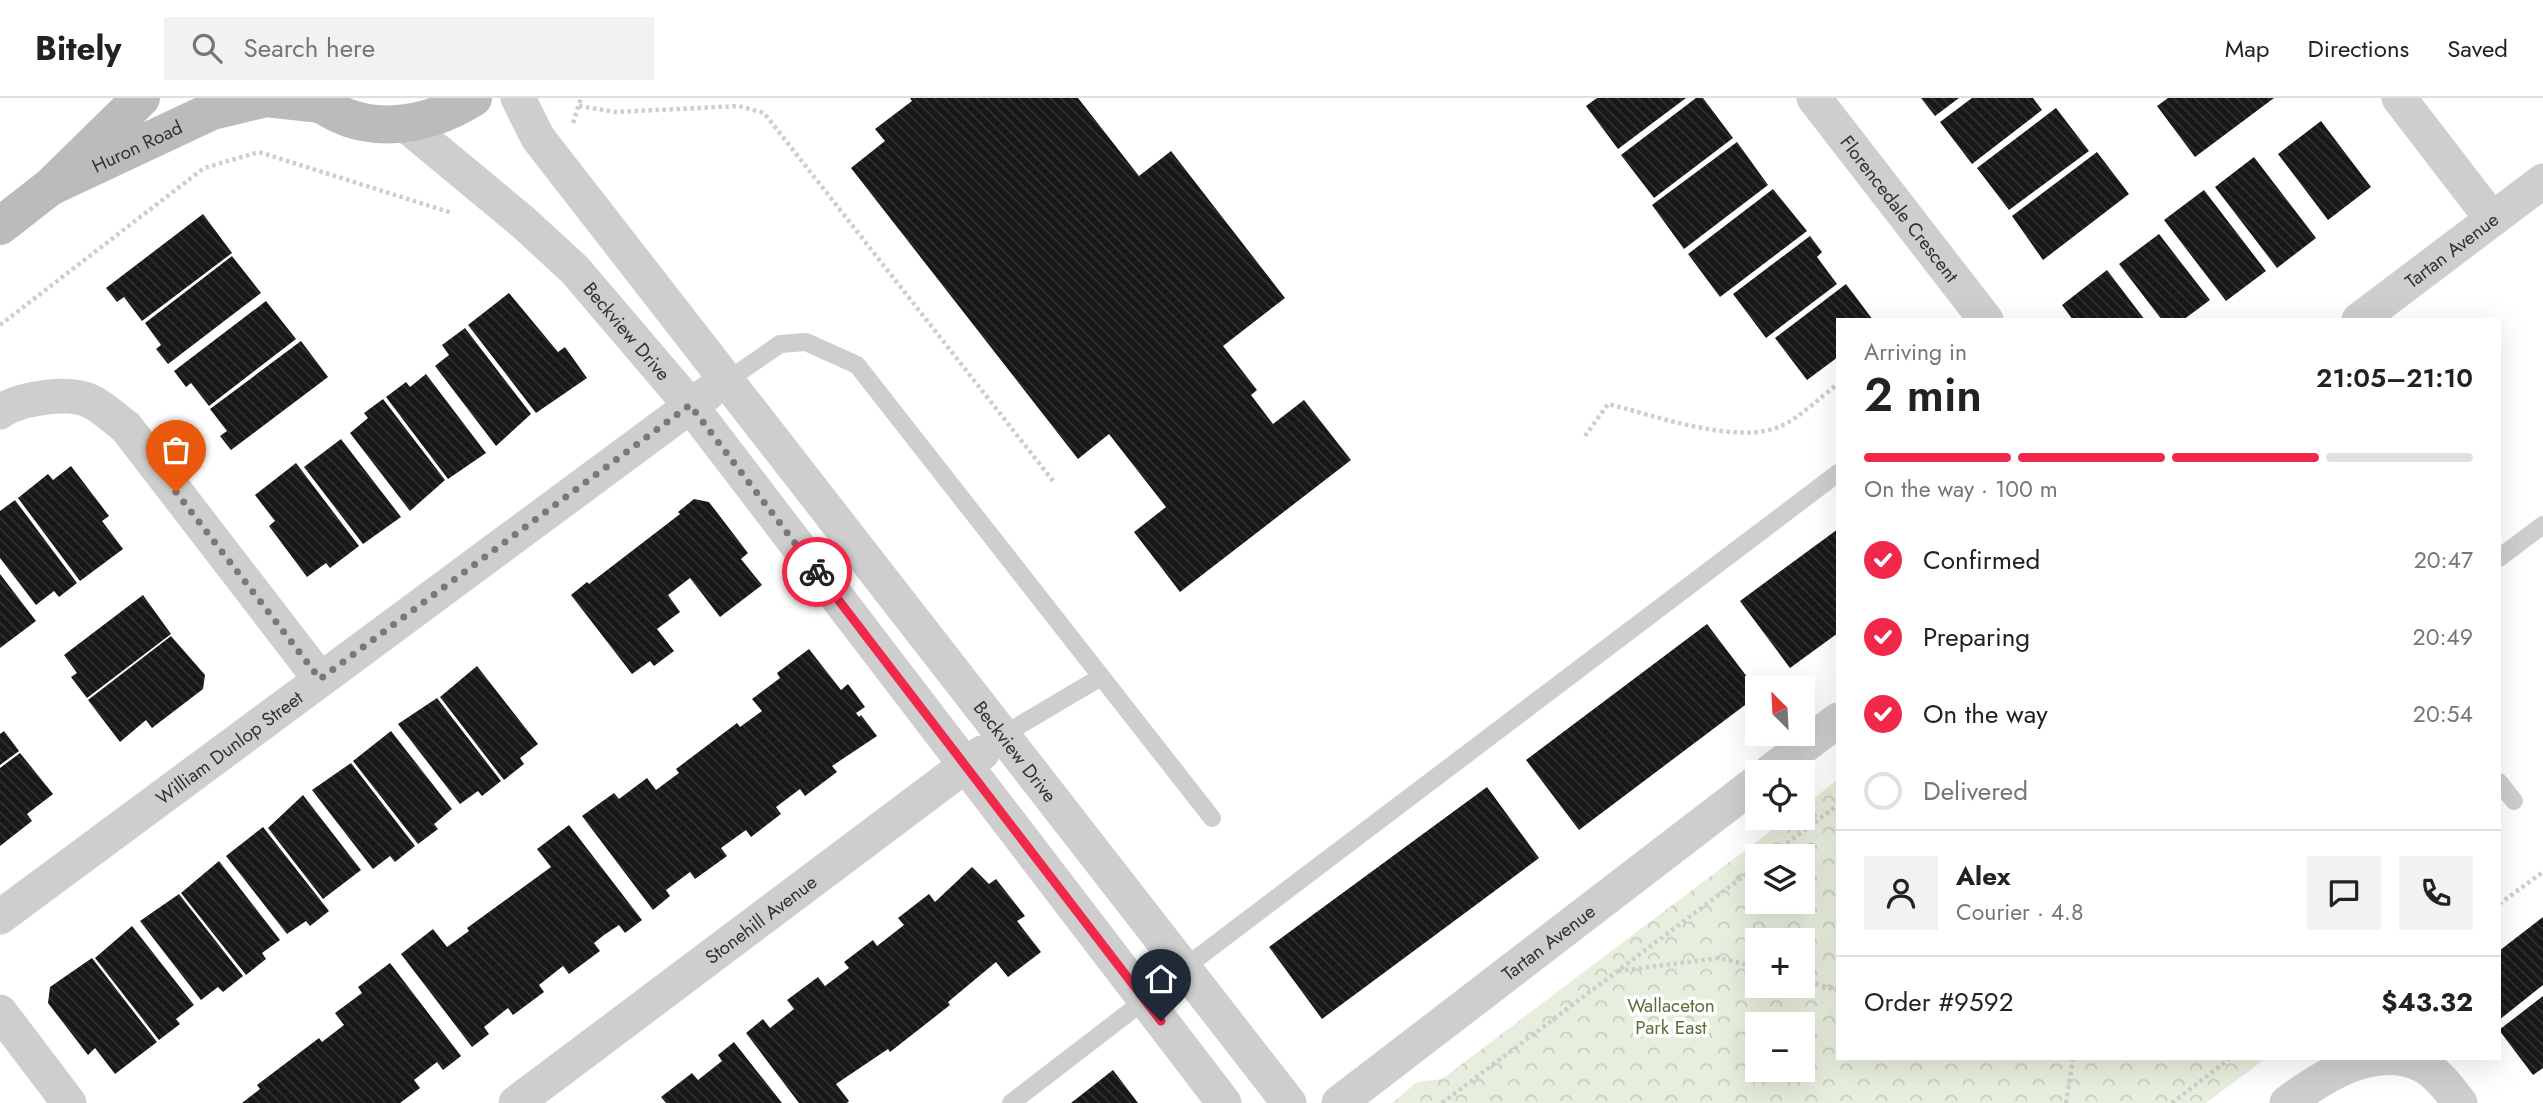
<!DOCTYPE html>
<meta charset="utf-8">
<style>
:root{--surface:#fff;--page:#f2f2f2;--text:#222;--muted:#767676;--line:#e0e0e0;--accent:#f2284a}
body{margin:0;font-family:Jost,sans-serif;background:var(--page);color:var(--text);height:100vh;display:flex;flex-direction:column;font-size:26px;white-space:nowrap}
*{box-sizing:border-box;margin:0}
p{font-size:23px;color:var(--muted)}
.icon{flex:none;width:38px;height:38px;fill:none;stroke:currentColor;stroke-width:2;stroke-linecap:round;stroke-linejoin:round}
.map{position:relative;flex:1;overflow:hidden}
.sheet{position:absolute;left:1836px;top:220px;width:665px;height:742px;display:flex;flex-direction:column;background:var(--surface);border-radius:0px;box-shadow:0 7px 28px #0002}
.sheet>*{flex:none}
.needle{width:46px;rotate:336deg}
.fabs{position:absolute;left:1745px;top:578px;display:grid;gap:14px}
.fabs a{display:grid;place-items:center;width:70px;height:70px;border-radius:0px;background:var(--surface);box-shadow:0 7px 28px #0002;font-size:35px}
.pin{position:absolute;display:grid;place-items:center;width:60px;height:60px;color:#fff;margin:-72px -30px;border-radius:50% 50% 50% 0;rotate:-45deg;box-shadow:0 0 7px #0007}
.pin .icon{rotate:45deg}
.courier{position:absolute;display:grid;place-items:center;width:70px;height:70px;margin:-35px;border:5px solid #f2284a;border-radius:50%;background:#fff;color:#222;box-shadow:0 2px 9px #0007}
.overview em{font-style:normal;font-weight:600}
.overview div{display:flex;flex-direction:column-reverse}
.overview{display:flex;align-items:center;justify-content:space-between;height:119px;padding:0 28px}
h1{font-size:46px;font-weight:600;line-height:52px}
.bar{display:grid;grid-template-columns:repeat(4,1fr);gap:10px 7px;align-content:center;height:84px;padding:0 28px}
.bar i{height:9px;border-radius:5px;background:var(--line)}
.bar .on{background:var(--accent)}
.bar p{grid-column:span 4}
.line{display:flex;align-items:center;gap:18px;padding:0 28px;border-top:2px solid var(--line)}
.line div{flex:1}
.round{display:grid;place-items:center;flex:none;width:74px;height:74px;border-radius:0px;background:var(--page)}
ol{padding:0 28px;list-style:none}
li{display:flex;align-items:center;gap:21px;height:77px}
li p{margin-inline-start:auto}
li .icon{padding:7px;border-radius:50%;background:var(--accent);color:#fff;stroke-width:4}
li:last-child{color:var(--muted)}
li i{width:38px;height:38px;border:4px solid var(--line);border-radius:50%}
header{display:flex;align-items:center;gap:42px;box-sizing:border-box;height:98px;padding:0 35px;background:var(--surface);border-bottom:2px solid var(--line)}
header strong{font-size:33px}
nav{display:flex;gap:38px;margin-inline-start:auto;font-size:24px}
.search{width:490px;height:63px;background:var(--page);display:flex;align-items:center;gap:18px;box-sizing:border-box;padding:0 24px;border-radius:0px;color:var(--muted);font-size:26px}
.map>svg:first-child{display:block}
</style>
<header>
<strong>Bitely</strong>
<div class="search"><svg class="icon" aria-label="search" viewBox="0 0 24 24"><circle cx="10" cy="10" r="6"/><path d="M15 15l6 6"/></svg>Search here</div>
<nav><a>Map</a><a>Directions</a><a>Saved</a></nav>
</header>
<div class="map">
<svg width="2543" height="1005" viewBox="0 0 2543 1005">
<defs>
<pattern id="park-crowns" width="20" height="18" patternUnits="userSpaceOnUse" patternTransform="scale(1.75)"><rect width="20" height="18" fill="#e8eede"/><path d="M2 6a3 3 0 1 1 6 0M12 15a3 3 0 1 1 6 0" fill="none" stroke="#c7cdbf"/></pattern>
<pattern id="building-back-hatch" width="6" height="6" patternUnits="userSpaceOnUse" patternTransform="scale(1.75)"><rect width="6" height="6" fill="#181818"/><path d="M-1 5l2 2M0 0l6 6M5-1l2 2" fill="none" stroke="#313131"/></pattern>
</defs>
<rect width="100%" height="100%" fill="#fff"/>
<path fill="url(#park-crowns)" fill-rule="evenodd" d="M1837 682 1838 961H2265L2206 1005H1392L1417 984 1442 981 1789 719H1802L1803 709ZM1757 758H1802V803H1757ZM1757 842H1802V887H1757ZM1757 926H1802V971H1757Z"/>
<path fill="url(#building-back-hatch)" d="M910 0H1078L1139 78 1171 53 1285 200 1223 248 1257 292 1251 297 1273 326 1304 302 1351 362 1180 494 1134 434 1166 409 1109 336 1078 361 851 70 885 43 875 31 912 3Z
M1597 0H1686L1618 51 1586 8Z
M1696 0H1703L1733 40 1654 100 1621 57Z
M1921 0H1959L1935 18Z
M1972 0H2033L2042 12 1972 66 1940 24Z
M2168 0H2274L2195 59 2157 8Z
M2056 10 2089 53 2009 112 1977 70Z
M2321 23 2371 89 2328 122 2278 56Z
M1737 44 1768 87 1684 151 1652 107Z
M2097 54 2129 96 2043 162 2012 118Z
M2254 59 2316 140 2277 170 2215 89Z
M1773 91 1807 133 1720 199 1688 156Z
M2204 92 2266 173 2226 203 2164 122Z
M203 116 232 155 142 223 124 199 117 204 106 190Z
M2159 136 2210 202 2183 222H2162L2119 166Z
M1810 138 1822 154 1817 159 1837 186 1766 240 1733 196Z
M232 158 261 195 168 266 156 251 161 247 145 225Z
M2107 172 2145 222H2073L2062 207Z
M1846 186 1873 222H1838V259L1807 282 1775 240Z
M509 195 558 254 565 249 587 280 536 315 468 227Z
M266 203 296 241 209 308 191 285 186 289 174 273Z
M465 230 531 316 496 348 435 268 449 257 442 247Z
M301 243 328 279 231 352 220 338 227 333 210 311Z
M426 276 486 355 448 381 386 299 406 284 410 289Z
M383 301 445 382 410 413 350 335 368 320 364 315Z
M341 341 401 419 363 446 304 369Z
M296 365 359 448 330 470 326 465 307 479 269 428 275 423 255 397Z
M71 368 109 418 102 423 123 451 80 483 18 400 48 376 53 382Z
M694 401 709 404 748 455 741 461 762 487 720 519 690 480 668 497 680 514 657 531 674 553 654 568 650 563 632 576 571 497 587 484 589 486 680 416 678 414Z
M15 402 77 485 59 499 54 493 36 507 0 460V413Z
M1838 431V535L1790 570 1740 503Z
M0 476 36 523 0 550Z
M143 497 171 536 87 600 71 579 77 575 64 557Z
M1707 526 1757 592V598L1579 732 1526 662Z
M171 538 205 577 203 591 152 630 146 622 120 644 88 602Z
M809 551 841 592 848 586 865 609 856 615 859 619 861 617 877 638 832 668 837 674 805 698 800 691 776 709 781 716 751 739 746 732 721 750 727 758 695 781 690 774 666 792 670 798 653 812 582 718 614 695 619 701 647 680 656 692 679 675 676 671 737 625 740 629 762 613 752 601 780 580 777 575Z
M477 568 538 646 520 660 524 666 504 682 440 599Z
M437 600 501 683 482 698 478 693 460 706 398 626Z
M4 633 19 653 0 667V636Z
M391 633 452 711 434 726 438 731 418 746 353 663Z
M20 655 53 696 27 716 32 723 0 748V670Z
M351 665 415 748 395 764 390 758 373 771 312 692Z
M1487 689 1539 760 1322 921 1269 849Z
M303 697 361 772 323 801 268 730Z
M569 727 642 822 625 835 619 827 604 837 594 845 600 853 569 876 563 868 539 887 544 894 513 917 508 910 484 929 489 936 472 949 401 856 433 831 447 849 469 833 467 830 551 769 537 751Z
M263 729 329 813 310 828 306 823 287 836 226 758Z
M219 763 280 842 262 855 266 861 246 877 181 795Z
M972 769 989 786 996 781 1025 818 1017 823 1041 854 1008 879 996 864 948 904 950 907 890 954 888 951 836 986 849 1003 847 1005H799L746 935 763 921 770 930 794 911 787 902 818 879 825 888 849 870 844 864 873 842 877 848 904 827 898 820 929 796 935 804Z
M179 796 243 878 223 894 218 889 201 902 140 823Z
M2543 819V887L2499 922V853Z
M132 828 194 907 176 921 180 926 159 942 95 860Z
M92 860 157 944 115 976 95 950 88 957 48 905 50 889Z
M390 865 461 958 443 972 437 964 414 982 420 990 400 1005H242L260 991 257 987 319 940 322 944 344 927 335 915 362 895 358 889Z
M2543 898V970L2533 977 2499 932Z
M734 944 782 1005H666L661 999 692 975 698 982 722 963 718 957Z
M1113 972 1138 1005H1071Z"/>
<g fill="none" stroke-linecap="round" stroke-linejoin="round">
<path stroke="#cecece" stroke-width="4.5" stroke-dasharray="3.5 3.5" stroke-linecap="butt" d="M579 8 616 14 739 8 764 15 1053 383
M573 25 581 0
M1922 222 1924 221
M0 227 204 70 259 54 452 115
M1585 338 1608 306C1653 317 1738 348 1781 328 1801 319 1820 299 1838 286
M1770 758 1838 707
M2499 806 2543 774
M1618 873 1719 860 1757 869
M1802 881 1838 893
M1442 1005 1757 768
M2066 1005 2073 961
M2172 1005 2229 961"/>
<path stroke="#cecece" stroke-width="18" d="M728 282 780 246 806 244 857 267 1212 720
M2499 460 2543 427
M1003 637 1101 579
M2499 684 2514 703
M1184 870 1838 375
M1011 1005 1145 902"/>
<g stroke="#cecece" stroke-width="35">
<path id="s1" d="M518 0 538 40 1289 1005"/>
<path id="s2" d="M1814 0 1986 222"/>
<path d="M2399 0 2492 121"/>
<path id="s3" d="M406 27 524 125 575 172 690 307 1224 1005"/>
<path id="s4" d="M2359 222 2543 83"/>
<path d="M0 314C19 300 69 293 90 303 103 309 115 321 126 329L320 581"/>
<path d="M1770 674 1838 622"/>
<path id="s5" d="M0 819 708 295"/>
<path d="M0 914 69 1005"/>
<path id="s6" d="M516 1005 982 655"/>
<path id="s7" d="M1339 1005 1757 684"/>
<path d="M2287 1005C2323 978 2375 944 2422 967 2437 974 2450 992 2460 1005"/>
</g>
<g stroke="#bbb" stroke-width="38">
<path d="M314 0C361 40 425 30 473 0"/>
<path id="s8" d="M50 89 212 13 266 0 321 6"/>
<path d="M0 128 50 89 141 0"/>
</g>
</g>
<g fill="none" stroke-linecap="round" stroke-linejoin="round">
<path stroke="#797979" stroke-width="7" stroke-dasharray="0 12.6" d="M176 394 320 581 690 307 817 474"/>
<path stroke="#f2284a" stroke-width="9" d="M817 474 1161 923"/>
</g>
<g text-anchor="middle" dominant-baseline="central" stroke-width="7" stroke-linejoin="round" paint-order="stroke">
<g font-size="19" fill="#313131" stroke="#fff">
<text stroke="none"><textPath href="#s8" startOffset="96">Huron Road</textPath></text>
<text stroke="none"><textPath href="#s2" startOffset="140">Florencedale Crescent</textPath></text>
<text stroke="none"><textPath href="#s4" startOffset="116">Tartan Avenue</textPath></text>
<text stroke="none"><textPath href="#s3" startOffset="303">Beckview Drive</textPath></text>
<text stroke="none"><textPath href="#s5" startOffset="285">William Dunlop Street</textPath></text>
<text stroke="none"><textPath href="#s1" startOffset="822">Beckview Drive</textPath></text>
<text stroke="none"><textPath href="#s6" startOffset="306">Stonehill Avenue</textPath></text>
<text stroke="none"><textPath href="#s7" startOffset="264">Tartan Avenue</textPath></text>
</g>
<g font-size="19" fill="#59703a" stroke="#fff">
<text x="1671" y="907">Wallaceton<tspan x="1671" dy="22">Park East</tspan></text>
</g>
</g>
</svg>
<div class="fabs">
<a><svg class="needle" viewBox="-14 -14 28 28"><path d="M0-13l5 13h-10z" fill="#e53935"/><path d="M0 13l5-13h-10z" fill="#767676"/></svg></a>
<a><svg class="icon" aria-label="locate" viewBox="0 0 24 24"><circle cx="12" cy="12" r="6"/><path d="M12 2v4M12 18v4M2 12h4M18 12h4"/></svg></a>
<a><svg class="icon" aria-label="layers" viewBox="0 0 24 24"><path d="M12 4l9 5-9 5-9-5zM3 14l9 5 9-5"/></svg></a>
<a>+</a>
<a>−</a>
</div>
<div class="pin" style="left:176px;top:394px;background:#ea580c"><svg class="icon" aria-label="bag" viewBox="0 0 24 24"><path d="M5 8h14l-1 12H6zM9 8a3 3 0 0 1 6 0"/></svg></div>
<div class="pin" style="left:1161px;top:923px;background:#1f2937"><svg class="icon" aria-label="home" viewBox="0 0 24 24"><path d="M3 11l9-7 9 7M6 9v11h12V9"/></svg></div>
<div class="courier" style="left:817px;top:474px"><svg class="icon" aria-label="bike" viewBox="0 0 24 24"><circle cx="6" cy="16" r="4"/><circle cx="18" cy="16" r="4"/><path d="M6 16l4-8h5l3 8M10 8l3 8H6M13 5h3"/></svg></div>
<section class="sheet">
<div class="overview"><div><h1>2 min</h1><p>Arriving in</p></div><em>21:05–21:10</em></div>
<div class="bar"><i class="on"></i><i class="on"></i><i class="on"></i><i></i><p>On the way · 100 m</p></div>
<ol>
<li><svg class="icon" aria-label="check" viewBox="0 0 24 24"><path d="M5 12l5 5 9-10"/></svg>Confirmed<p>20:47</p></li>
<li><svg class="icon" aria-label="check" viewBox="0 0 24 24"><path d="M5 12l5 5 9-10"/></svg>Preparing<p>20:49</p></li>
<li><svg class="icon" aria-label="check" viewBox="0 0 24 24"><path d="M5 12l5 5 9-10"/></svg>On the way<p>20:54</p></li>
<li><i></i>Delivered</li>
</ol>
<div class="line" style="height:126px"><a class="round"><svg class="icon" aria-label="person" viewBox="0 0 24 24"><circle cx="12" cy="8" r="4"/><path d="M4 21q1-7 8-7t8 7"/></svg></a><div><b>Alex</b><p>Courier · 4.8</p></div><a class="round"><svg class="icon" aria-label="chat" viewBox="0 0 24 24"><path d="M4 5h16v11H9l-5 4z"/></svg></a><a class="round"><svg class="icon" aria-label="phone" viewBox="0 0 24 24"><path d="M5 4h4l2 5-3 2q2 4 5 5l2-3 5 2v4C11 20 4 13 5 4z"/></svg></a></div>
<div class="line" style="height:91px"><div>Order #9592</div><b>$43.32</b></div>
</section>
</div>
